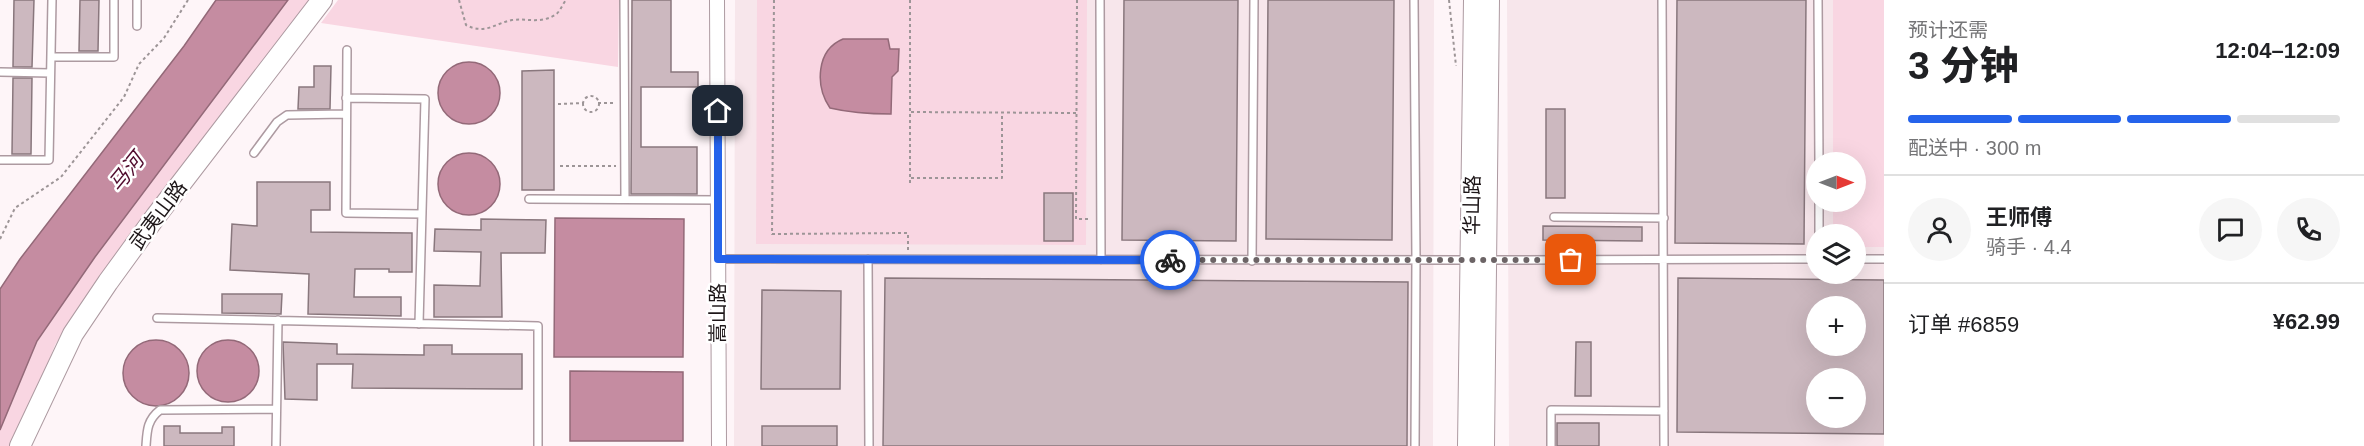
<!DOCTYPE html>
<html lang="zh">
<meta charset="utf-8">
<style>
:root{--surface:#fff;--page:#f6f6f6;--text:#202124;--muted:#757577;--line:#e0e0e0;--accent:#2563eb}
body{margin:0;font-family:Helvetica,"Noto Sans SC",sans-serif;background:var(--page);color:var(--text);height:100vh;display:flex;flex-direction:column;font-size:22px;white-space:nowrap}
*{box-sizing:border-box;margin:0}
p{font-size:20px;color:var(--muted)}
.icon{flex:none;width:33px;height:33px;fill:none;stroke:currentColor;stroke-width:2;stroke-linecap:round;stroke-linejoin:round}
.map{position:relative;flex:1;overflow:hidden}
.panel{display:flex;flex-direction:column;background:var(--surface);width:480px}
.panel>*{flex:none}
.needle{width:39px;rotate:90deg}
.fabs{position:absolute;left:1806px;top:152px;display:grid;gap:12px}
.fabs a{display:grid;place-items:center;width:60px;height:60px;border-radius:50%;background:var(--surface);box-shadow:0 6px 24px #0002;font-size:30px}
.pin{position:absolute;display:grid;place-items:center;width:51px;height:51px;color:#fff;margin:-26px;border-radius:12px;box-shadow:0 3px 9px #0006}
.courier{position:absolute;display:grid;place-items:center;width:60px;height:60px;margin:-30px;border:4px solid #2563eb;border-radius:50%;background:#fff;color:#222;box-shadow:0 2px 8px #0007}
.summary em{font-style:normal;font-weight:800}
.summary div{display:flex;flex-direction:column-reverse}
.summary{display:flex;align-items:center;justify-content:space-between;height:102px;padding:0 24px}
h1{font-size:39px;font-weight:800;line-height:45px}
.bar{display:grid;grid-template-columns:repeat(4,1fr);gap:9px 6px;align-content:center;height:72px;padding:0 24px}
.bar i{height:8px;border-radius:4px;background:var(--line)}
.bar .selected{background:var(--accent)}
.bar p{grid-column:span 4}
.line{display:flex;align-items:center;gap:15px;padding:0 24px;border-top:2px solid var(--line)}
.line div{flex:1}
.round{display:grid;place-items:center;flex:none;width:63px;height:63px;border-radius:32px;background:var(--page)}
main{display:flex;flex:1;min-height:0}
.map>svg:first-child{display:block}
</style>
<main>
<div class="map">
<svg width="1884" height="446" viewBox="0 0 1884 446">
<rect width="100%" height="100%" fill="#fef5f8"/>
<path fill="#f7e6eb" fill-rule="evenodd" d="M735 0H1434L1433 446H734Z
M1507 0H1884V446H1509ZM1816 162H1856V201H1816ZM1816 234H1856V273H1816ZM1816 306H1856V345H1816ZM1816 378H1856V417H1816Z"/>
<path fill="#f9d6e2" d="M288 0H314L71 318 55 345 15 446H0V430L37 341 95 257Z
M338 0H619L618 67 321 23Z
M757 0H1087L1086 245 756 244Z
M1833 0H1884V247H1856V234H1833V201H1856V162H1833Z"/>
<path fill="#c58ca1" stroke="#936978" stroke-width="1.5" d="M216 0H288L95 257 37 341 0 430V289L20 259 184 46Z
M843 39H888L890 49H899L898 71 892 77 891 114C870 114 851 113 830 108 815 86 816 50 843 39Z
M438 93a31 31 0 1 1 62 0a31 31 0 1 1-62 0Z
M438 184a31 31 0 1 1 62 0a31 31 0 1 1-62 0Z
M555 218 684 219 683 357H554Z
M197 371a31 31 0 1 1 62 0a31 31 0 1 1-62 0Z
M123 373a33 33 0 1 1 66 0a33 33 0 1 1-66 0Z
M570 371 683 372V441H570Z"/>
<path fill="#ccb8bf" stroke="#89777d" stroke-width="1.5" fill-rule="evenodd" d="M14 0H34L32 67H13Z
M80 0H99L98 51H79Z
M632 0H671V72H698V87H641V147H697V194H631Z
M1124 0H1238L1236 241 1122 240Z
M1268 0H1394L1392 240 1266 239Z
M1677 0H1806L1804 244 1675 243Z
M314 66H331L330 109H298L299 87H314Z
M554 70V190H522V71Z
M13 78H32L31 154H12Z
M1546 109H1565V198H1546Z
M257 182H330V210H311V232L412 233V272H389V269H355L354 297H401V316L308 314 309 274 230 270 232 224 257 226Z
M1044 193H1073V241H1044Z
M481 219 546 220 545 253H501L502 317H434V285L480 286 481 252 434 251 435 229 481 230Z
M1543 226 1642 227V241L1543 240Z
M885 278 1408 282 1407 446H883Z
M1678 278 1884 280V434L1677 432ZM1816 306H1856V345H1816ZM1816 378H1856V417H1816Z
M762 290 841 291 840 389H761Z
M222 294H282L281 314 222 313Z
M283 342 337 344V354L424 355V345H452V354H522V389L352 388 353 364H317V400L285 399Z
M1576 342H1591V396H1575Z
M1557 423H1599V446H1557Z
M164 426H180V433H222V427H234V446H164Z
M762 426H837V446H762Z"/>
<g fill="none" stroke-linecap="round" stroke-linejoin="round">
<defs>
<path id="lane" d="M624 0 625 199
M1100 0 1101 260
M1414 0 1416 260 1415 446
M1662 0 1664 446
M1818 0 1819 162
M137 26V0
M347 50 346 213 422 214
M51 57H114V0
M0 72 50 73
M346 98 425 99 419 324
M254 153 277 122 287 115 346 114
M0 160H49L52 0
M529 199 718 200
M1819 201V234
M1554 217 1664 218
M718 259 1469 260
M868 259 869 446
M1856 259H1884
M1489 260 1816 259
M1252 261 1254 0
M157 318 538 326V446
M146 446C147 431 147 420 160 410L276 409
M276 446 278 320
M1551 446V410L1664 411"/>
<path id="street" d="M717 0 719 446"/>
<path id="secondary" d="M20 446 73 334 108 282 156 216 322 0
M1468 446 1474 0
M1484 446 1489 0"/>
</defs>
<use href="#lane" stroke="#ad9aa1" stroke-width="10"/>
<use href="#street" stroke="#ad9aa1" stroke-width="16"/>
<use href="#secondary" stroke="#ad9aa1" stroke-width="22"/>
<path stroke="#9d9597" stroke-width="2" stroke-dasharray="3 3" stroke-linecap="butt" d="M459 0 466 25C485 35 496 23 512 20 527 18 540 24 555 15 560 12 562 5 566 0
M774 0 772 234 908 233V251
M910 0V186
M1077 0 1076 219H1091
M1449 0 1456 66
M583 104a8 8 0 1 1 16 0a8 8 0 1 1-16 0Z
M598 103H616
M558 104 583 103
M911 112 1076 113
M560 166H616
M911 178H1002V112
M0 239 15 208 61 177 124 97 139 64 164 38 188 0"/>
<use href="#lane" stroke="#fff" stroke-width="7"/>
<use href="#street" stroke="#fff" stroke-width="14"/>
<use href="#secondary" stroke="#fff" stroke-width="20"/>
</g>
<g fill="none" stroke-linecap="round" stroke-linejoin="round">
<path stroke="#6c6466" stroke-width="6" stroke-dasharray="0 10.8" d="M1170 260H1571"/>
<path stroke="#2563eb" stroke-width="8" d="M718 111V259L1170 260"/>
</g>
<g text-anchor="middle" dominant-baseline="central" stroke-width="5" stroke-linejoin="round" paint-order="stroke">
<g font-size="20" fill="#1d1618" stroke="#fff">
<text transform="translate(1472 205) rotate(-89)">华山路</text>
<text transform="translate(158 215) rotate(-53)">武夷山路</text>
<text transform="translate(718 313) rotate(-90)">嵩山路</text>
</g>
<g font-size="21" font-style="italic" fill="#500b2d" stroke="#fff">
<text transform="translate(126 172) rotate(-51)">马河</text>
</g>
</g>
</svg>
<div class="fabs">
<a><svg class="needle" viewBox="-14 -14 28 28"><path d="M0-13l5 13h-10z" fill="#e53935"/><path d="M0 13l5-13h-10z" fill="#757577"/></svg></a>
<a><svg class="icon" aria-label="layers" viewBox="0 0 24 24"><path d="M12 4l9 5-9 5-9-5zM3 14l9 5 9-5"/></svg></a>
<a>+</a>
<a>−</a>
</div>
<div class="pin" style="left:1571px;top:260px;background:#ea580c"><svg class="icon" aria-label="bag" viewBox="0 0 24 24"><path d="M5 8h14l-1 12H6zM9 8a3 3 0 0 1 6 0"/></svg></div>
<div class="pin" style="left:718px;top:111px;background:#1f2937"><svg class="icon" aria-label="home" viewBox="0 0 24 24"><path d="M3 11l9-7 9 7M6 9v11h12V9"/></svg></div>
<div class="courier" style="left:1170px;top:260px"><svg class="icon" aria-label="bike" viewBox="0 0 24 24"><circle cx="6" cy="16" r="4"/><circle cx="18" cy="16" r="4"/><path d="M6 16l4-8h5l3 8M10 8l3 8H6M13 5h3"/></svg></div>
</div>
<section class="panel">
<div class="summary"><div><h1>3 分钟</h1><p>预计还需</p></div><em>12:04–12:09</em></div>
<div class="bar"><i class="selected"></i><i class="selected"></i><i class="selected"></i><i></i><p>配送中 · 300 m</p></div>
<div class="line" style="height:108px"><a class="round"><svg class="icon" aria-label="person" viewBox="0 0 24 24"><circle cx="12" cy="8" r="4"/><path d="M4 21q1-7 8-7t8 7"/></svg></a><div><b>王师傅</b><p>骑手 · 4.4</p></div><a class="round"><svg class="icon" aria-label="chat" viewBox="0 0 24 24"><path d="M4 5h16v11H9l-5 4z"/></svg></a><a class="round"><svg class="icon" aria-label="phone" viewBox="0 0 24 24"><path d="M5 4h4l2 5-3 2q2 4 5 5l2-3 5 2v4C11 20 4 13 5 4z"/></svg></a></div>
<div class="line" style="height:78px"><div>订单 #6859</div><b>¥62.99</b></div>
</section>
</main>
